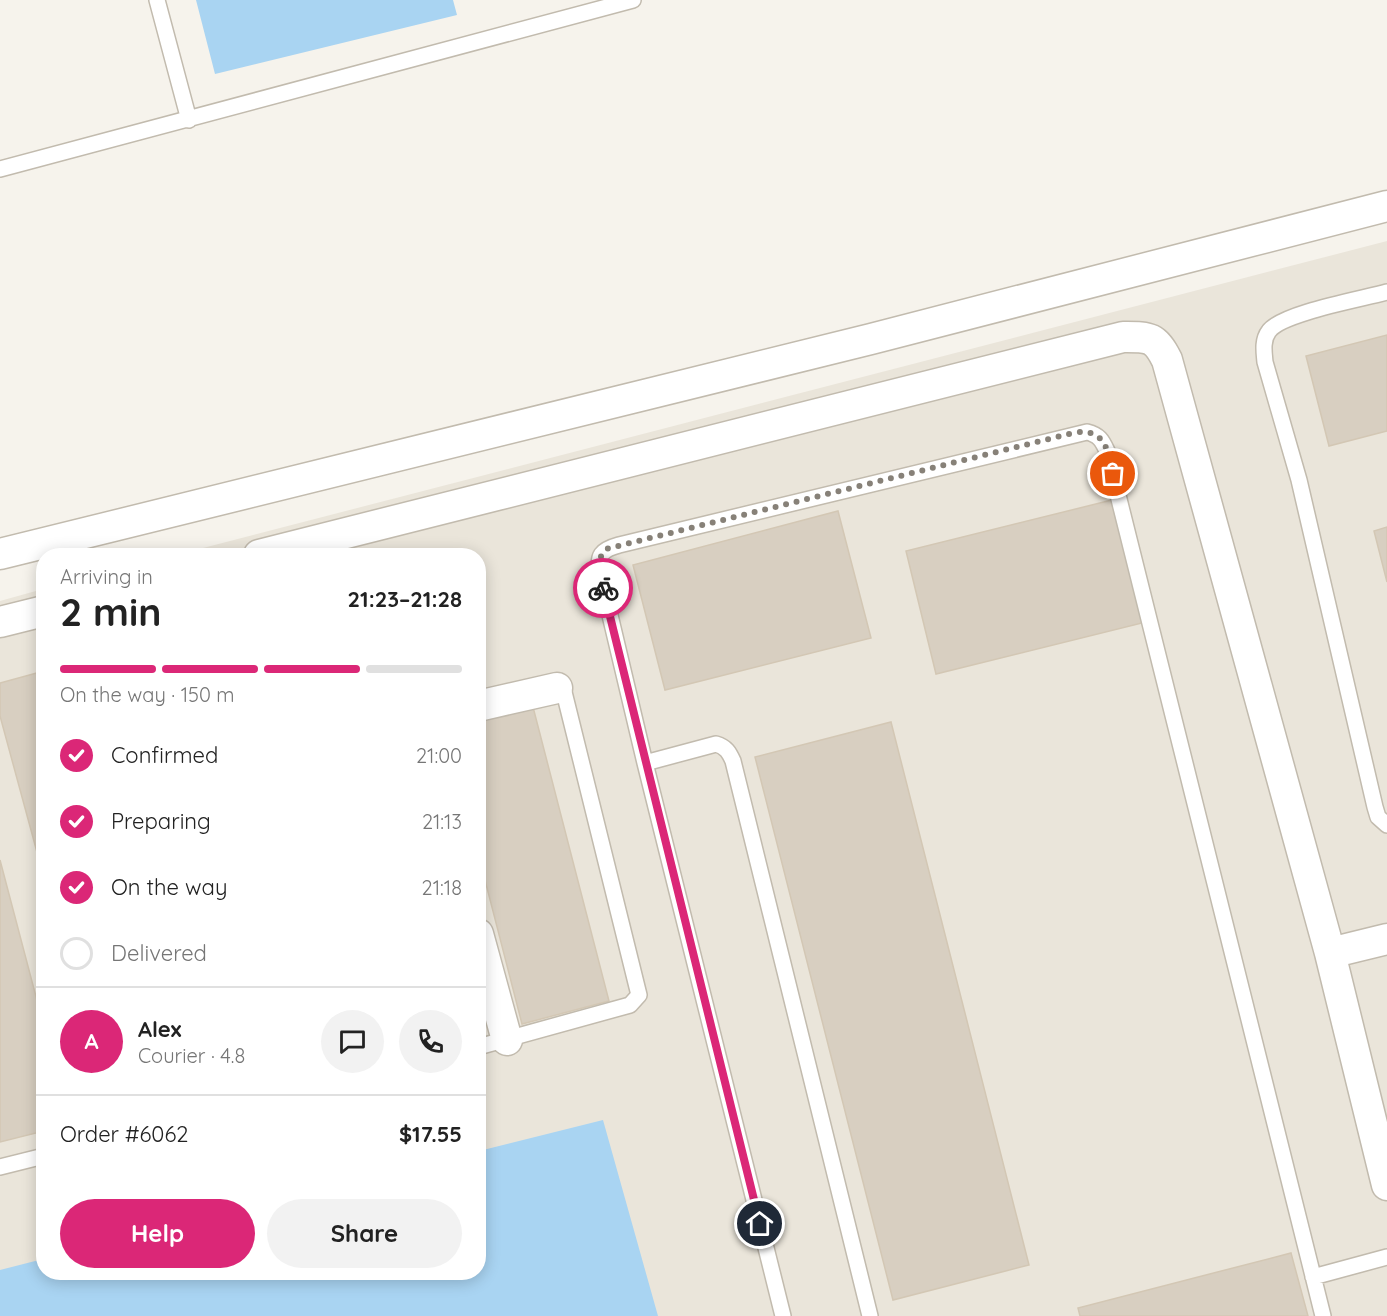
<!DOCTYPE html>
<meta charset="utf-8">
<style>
:root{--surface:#fff;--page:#f2f2f2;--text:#222;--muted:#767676;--line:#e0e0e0;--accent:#db2777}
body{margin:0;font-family:Quicksand,sans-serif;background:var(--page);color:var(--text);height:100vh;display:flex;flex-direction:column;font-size:22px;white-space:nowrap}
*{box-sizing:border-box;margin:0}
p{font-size:20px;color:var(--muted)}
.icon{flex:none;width:33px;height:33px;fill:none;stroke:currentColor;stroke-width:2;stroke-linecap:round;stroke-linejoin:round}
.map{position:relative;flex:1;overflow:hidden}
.sheet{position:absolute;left:36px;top:548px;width:450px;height:732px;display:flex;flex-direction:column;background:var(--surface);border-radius:24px;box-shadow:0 3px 15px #0003}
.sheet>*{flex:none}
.pin{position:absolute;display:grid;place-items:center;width:51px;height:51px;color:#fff;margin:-26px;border:3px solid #fff;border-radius:50%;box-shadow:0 2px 6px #0007}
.courier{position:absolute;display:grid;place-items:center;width:60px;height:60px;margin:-30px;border:4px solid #db2777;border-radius:50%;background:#fff;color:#222;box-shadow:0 2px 8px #0007}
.summary em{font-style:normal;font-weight:700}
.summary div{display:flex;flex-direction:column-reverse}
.summary{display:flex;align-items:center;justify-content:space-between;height:102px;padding:0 24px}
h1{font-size:39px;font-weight:700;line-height:45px}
.bar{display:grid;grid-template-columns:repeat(4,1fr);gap:9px 6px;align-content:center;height:72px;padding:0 24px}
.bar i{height:8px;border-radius:4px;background:var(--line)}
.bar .selected{background:var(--accent)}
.bar p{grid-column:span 4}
.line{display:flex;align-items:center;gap:15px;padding:0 24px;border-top:2px solid var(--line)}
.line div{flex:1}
.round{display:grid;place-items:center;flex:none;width:63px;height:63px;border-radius:32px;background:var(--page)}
ol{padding:0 24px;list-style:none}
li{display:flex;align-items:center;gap:18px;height:66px}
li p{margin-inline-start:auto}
li .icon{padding:6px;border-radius:50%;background:var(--accent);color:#fff;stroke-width:4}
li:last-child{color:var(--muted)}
li i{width:33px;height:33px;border:3px solid var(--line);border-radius:50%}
.cta{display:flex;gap:12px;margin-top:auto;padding:12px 24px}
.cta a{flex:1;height:69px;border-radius:36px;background:var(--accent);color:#fff;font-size:24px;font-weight:700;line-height:69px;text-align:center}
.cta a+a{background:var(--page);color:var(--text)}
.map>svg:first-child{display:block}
</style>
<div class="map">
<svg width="1387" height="1316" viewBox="0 0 1387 1316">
<rect width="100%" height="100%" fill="#f6f3ec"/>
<path fill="#eae5da" d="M1387 241V1316H0V601L43 589 44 1272H478V555H176Z"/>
<path fill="#a9d4f2" d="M196 0H453L457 15 215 74Z
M603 1120 658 1316H0V1270L43 1259 44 1272H478L479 1151Z"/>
<path fill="#d8cfc1" stroke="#d3c7b4" stroke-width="1.5" d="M1387 335V431L1329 446 1306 356Z
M1116 499 1146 622 936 674 906 551Z
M838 511 871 638 665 690 633 565Z
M1387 527V582L1374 531Z
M44 671V878L0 716V683Z
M533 707 609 1001 522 1024 478 853V721Z
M891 722 1029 1265 893 1300 755 757Z
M0 860 44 1027V1131L0 1142Z
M1291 1253 1308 1316H1080L1078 1308Z"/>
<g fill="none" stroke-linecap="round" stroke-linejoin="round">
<defs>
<path id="service" d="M157 0 189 120
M0 169 633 0
M1387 292C1362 299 1282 313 1269 331 1262 340 1264 352 1265 362L1299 480 1375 807 1378 817 1387 825
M645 763 716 744C726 747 729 752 733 761L870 1316
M478 1047 630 1005 639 995 564 692 557 688
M0 1167 44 1156
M1313 1277 1387 1257
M783 1316 645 763 600 573C597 555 601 550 619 545L1087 432C1099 435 1102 440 1107 451L1323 1316"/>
<path id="minor" d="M0 554 871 339 1387 206
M259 555 1123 337C1149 337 1155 336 1167 360L1330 953 1387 1185
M0 622 44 611
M478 706 557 688
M478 934 507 1040
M1330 953 1387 939"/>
</defs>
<use href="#service" stroke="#c2bbae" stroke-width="18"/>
<use href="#minor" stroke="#c2bbae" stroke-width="33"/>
<use href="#service" stroke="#fff" stroke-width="15"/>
<use href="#minor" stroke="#fff" stroke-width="30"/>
</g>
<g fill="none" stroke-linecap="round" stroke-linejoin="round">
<path stroke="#878178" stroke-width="6" stroke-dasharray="0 10.8" d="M603 588C599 573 595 561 606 549L1077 432C1107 430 1107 451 1113 474"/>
<path stroke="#db2777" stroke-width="8" d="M603 588 760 1224"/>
</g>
</svg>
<div class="pin" style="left:1113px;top:474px;background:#ea580c"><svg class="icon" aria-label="bag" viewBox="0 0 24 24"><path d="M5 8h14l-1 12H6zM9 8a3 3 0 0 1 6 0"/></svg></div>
<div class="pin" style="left:760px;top:1224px;background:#1f2937"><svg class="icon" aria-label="home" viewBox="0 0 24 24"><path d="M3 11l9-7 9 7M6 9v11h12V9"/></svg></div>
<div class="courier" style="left:603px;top:588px"><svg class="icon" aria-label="bike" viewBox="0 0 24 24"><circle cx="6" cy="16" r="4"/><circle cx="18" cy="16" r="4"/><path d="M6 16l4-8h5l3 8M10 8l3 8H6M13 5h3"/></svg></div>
<section class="sheet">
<div class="summary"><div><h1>2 min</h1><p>Arriving in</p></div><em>21:23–21:28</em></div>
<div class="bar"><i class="selected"></i><i class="selected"></i><i class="selected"></i><i></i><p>On the way · 150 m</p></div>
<ol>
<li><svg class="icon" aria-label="check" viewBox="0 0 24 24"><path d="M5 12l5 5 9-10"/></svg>Confirmed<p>21:00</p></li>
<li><svg class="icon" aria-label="check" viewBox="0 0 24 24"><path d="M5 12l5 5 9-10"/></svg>Preparing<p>21:13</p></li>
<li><svg class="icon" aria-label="check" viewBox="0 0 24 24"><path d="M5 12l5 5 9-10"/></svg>On the way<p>21:18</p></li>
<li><i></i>Delivered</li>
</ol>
<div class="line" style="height:108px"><b class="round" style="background:var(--accent);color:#fff">A</b><div><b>Alex</b><p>Courier · 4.8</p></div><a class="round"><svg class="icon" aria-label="chat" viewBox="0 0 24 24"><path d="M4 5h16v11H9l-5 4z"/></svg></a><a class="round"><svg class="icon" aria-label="phone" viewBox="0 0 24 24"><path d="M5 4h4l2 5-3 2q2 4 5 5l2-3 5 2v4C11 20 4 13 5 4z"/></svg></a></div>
<div class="line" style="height:78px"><div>Order #6062</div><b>$17.55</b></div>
<div class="cta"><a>Help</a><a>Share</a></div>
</section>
</div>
